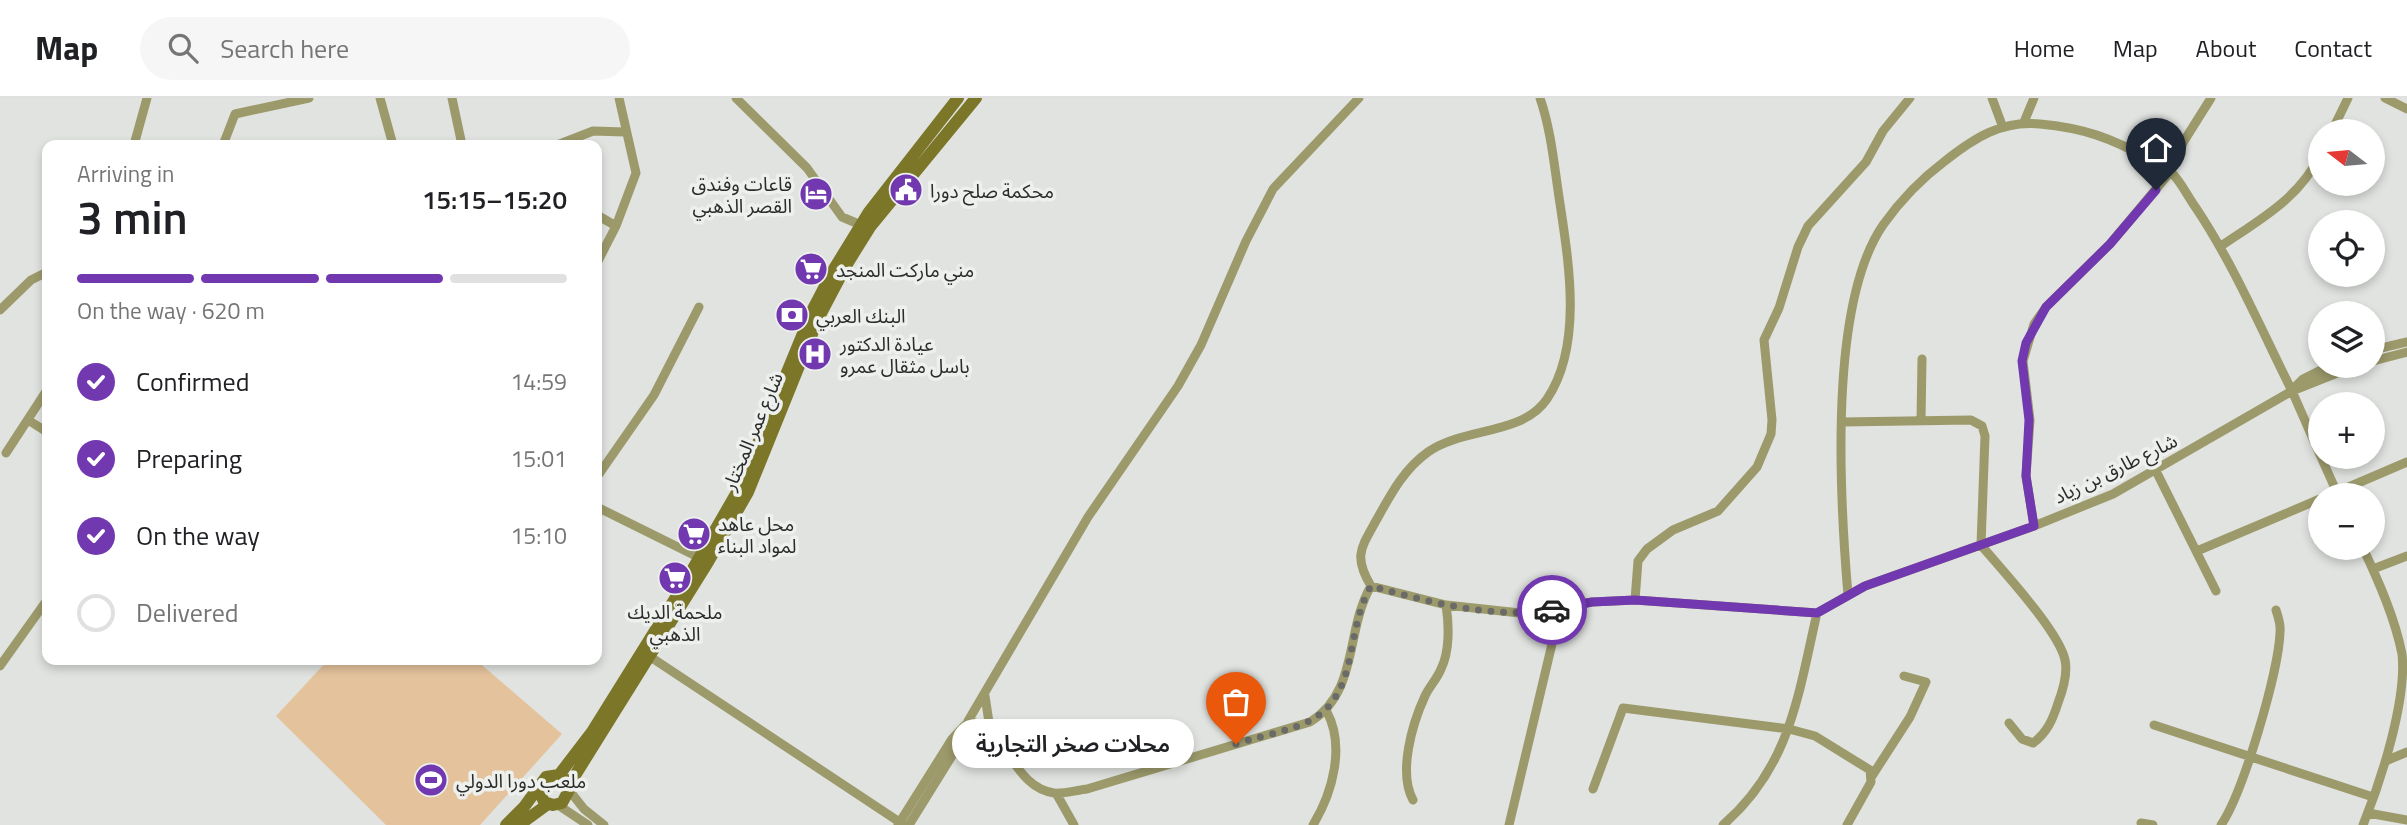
<!DOCTYPE html>
<meta charset="utf-8">
<style>
:root{--surface:#fff;--page:#f6f6f6;--text:#202124;--muted:#757577;--line:#e0e0e0;--accent:#7138af}
body{margin:0;font-family:"Titillium Web","Noto Sans Arabic",sans-serif;background:var(--page);color:var(--text);height:100vh;display:flex;flex-direction:column;font-size:26px;white-space:nowrap}
*{box-sizing:border-box;margin:0}
p{font-size:23px;color:var(--muted)}
.icon{flex:none;width:38px;height:38px;fill:none;stroke:currentColor;stroke-width:2;stroke-linecap:round;stroke-linejoin:round}
.map{position:relative;flex:1;overflow:hidden}
.details{position:absolute;left:42px;top:42px;width:560px;height:525px;display:flex;flex-direction:column;background:var(--surface);border-radius:14px;box-shadow:0 4px 10px #0003}
.details>*{flex:none}
.needle{width:46px;rotate:286deg}
.tools{position:absolute;left:2308px;top:21px;display:grid;gap:14px}
.tools a{display:grid;place-items:center;width:77px;height:77px;border-radius:50%;background:var(--surface);box-shadow:0 4px 10px #0003;font-size:35px}
.pin{position:absolute;display:grid;place-items:center;width:60px;height:60px;color:#fff;margin:-72px -30px;border-radius:50% 50% 50% 0;rotate:-45deg;box-shadow:0 0 7px #0007}
.pin .icon{rotate:45deg}
.courier{position:absolute;display:grid;place-items:center;width:70px;height:70px;margin:-35px;border:5px solid #7138af;border-radius:50%;background:#fff;color:#222;box-shadow:0 2px 9px #0007}
.bubble{position:absolute;height:49px;border-radius:24px;background:var(--surface);box-shadow:0 4px 10px #0003;font-size:23px;font-weight:600;line-height:49px;text-align:center}
.overview em{font-style:normal;font-weight:600}
.overview div{display:flex;flex-direction:column-reverse}
.overview{display:flex;align-items:center;justify-content:space-between;height:119px;padding:0 35px}
h1{font-size:46px;font-weight:600;line-height:52px}
.bar{display:grid;grid-template-columns:repeat(4,1fr);gap:10px 7px;align-content:center;height:84px;padding:0 35px}
.bar i{height:9px;border-radius:5px;background:var(--line)}
.bar .on{background:var(--accent)}
.bar p{grid-column:span 4}
ol{padding:0 35px;list-style:none}
li{display:flex;align-items:center;gap:21px;height:77px}
li p{margin-inline-start:auto}
li .icon{padding:7px;border-radius:50%;background:var(--accent);color:#fff;stroke-width:4}
li:last-child{color:var(--muted)}
li i{width:38px;height:38px;border:4px solid var(--line);border-radius:50%}
header{display:flex;align-items:center;gap:42px;box-sizing:border-box;height:98px;padding:0 35px;background:var(--surface);border-bottom:2px solid var(--line)}
header strong{font-size:33px}
nav{display:flex;gap:38px;margin-inline-start:auto;font-size:24px}
.search{width:490px;height:63px;background:var(--page);display:flex;align-items:center;gap:18px;box-sizing:border-box;padding:0 24px;border-radius:38px;color:var(--muted);font-size:26px}
.map>svg:first-child{display:block}
</style>
<header>
<strong>Map</strong>
<div class="search"><svg class="icon" aria-label="search" viewBox="0 0 24 24"><circle cx="10" cy="10" r="6"/><path d="M15 15l6 6"/></svg>Search here</div>
<nav><a>Home</a><a>Map</a><a>About</a><a>Contact</a></nav>
</header>
<div class="map">
<svg width="2407" height="727" viewBox="0 0 2407 727">
<rect width="100%" height="100%" fill="#e0e3df"/>
<path fill="#e4c39c" d="M328 562H476L562 636 480 727H386L276 618Z"/>
<g fill="none" stroke-linecap="round" stroke-linejoin="round">
<path stroke="#9c9a6b" stroke-width="9" d="M380 0 393 47
M452 0 462 47
M736 0 807 70 842 119 861 127
M1992 0 2002 27
M2385 0 2407 11
M2024 24 2034 0
M2332 33 2348 0
M134 47 147 0
M223 47 235 16 309 0
M557 47 593 33 625 34
M597 117 616 128
M2221 148C2259 122 2300 100 2320 57
M597 165 616 128 636 75 619 0
M0 212 31 182 47 174
M2373 252 2407 244
M2373 263 2407 254
M2293 291 2303 281 2329 268
M2292 293 2355 268
M28 322 47 334
M1921 323 1922 261
M1842 324 1971 322 1982 328 1985 338 1981 447C2001 471 2059 533 2065 562 2068 576 2063 592 2058 605 2053 621 2047 635 2033 645L2022 641 2009 625
M6 355 47 292
M2321 359 2338 397
M2156 373 2216 493
M597 379 654 297 699 209
M2330 397 2407 364
M597 409 704 462
M2034 428 2026 378 2030 322 2023 263 2034 226 2046 209 2110 146 2171 73 2184 43 2211 0
M2363 450C2378 482 2395 520 2402 556 2407 602 2381 683 2363 727
M2197 453 2320 401
M2373 471 2407 458
M1371 488C1353 458 1361 450 1377 421 1391 396 1404 371 1428 354 1463 329 1522 338 1547 301 1584 246 1568 160 1559 99 1554 66 1551 32 1540 0
M1848 497C1840 403 1828 207 1883 127 1900 103 1921 81 1945 63 1974 40 2002 22 2040 26 2084 30 2111 40 2149 61 2156 65 2167 69 2172 75 2181 84 2188 99 2196 110 2234 167 2261 231 2292 293
M1635 502 1638 463 1647 451 1673 432 1718 413 1757 369 1771 336 1772 322 1764 242 1779 210 1798 149 1808 128 1866 64 1883 33 1910 0
M646 556 904 727
M0 568 47 502
M985 598 990 631
M968 623C1009 632 1012 689 1054 695 1064 696 1077 692 1087 691L1310 624C1359 594 1345 532 1371 488L1446 507 1520 515 1592 504 1635 502 1817 515 1865 488 2034 428 2113 396 2292 293 2320 357
M969 624 1002 650
M2154 627 2373 699
M2388 662 2407 654
M1872 678 1910 619 1926 584 1904 578
M1593 691 1623 610 1789 631 1815 638 1870 672 1871 684 1847 727
M569 692 584 711 604 727
M1056 695 1074 727
M1413 702C1398 675 1412 626 1425 598 1429 589 1437 581 1441 571 1450 553 1449 526 1446 507
M558 707 588 727
M2368 715 2407 722
M2141 725 2153 727
M898 727 952 641 965 627
M909 727 960 645 968 623 1088 419 1178 288 1201 247 1246 143 1273 91 1359 0
M1313 727C1333 694 1345 648 1327 614
M1509 727 1552 546 1550 513
M1723 727C1790 669 1798 598 1817 515
M2221 727C2243 695 2279 573 2280 534 2281 526 2278 519 2276 512"/>
<path stroke="#7c7629" stroke-width="12" d="M559 677 592 634 683 488 740 389 813 211 834 171 869 114 958 0
M569 687 708 464 748 394 818 221 847 166 870 129 976 0
M506 727 524 709 546 679 559 677 567 683 569 692 562 705 553 707 544 704 538 690
M519 727 548 706"/>
</g>
<g fill="none" stroke-linecap="round" stroke-linejoin="round">
<path stroke="#6a6b69" stroke-width="7" stroke-dasharray="0 12.6" d="M1236 646C1300 626 1337 631 1351 554 1356 530 1359 509 1371 488 1429 504 1492 521 1552 512"/>
<path stroke="#7138af" stroke-width="9" d="M1552 512 1592 504 1635 502 1817 515 1865 488 2034 428 2026 378 2029 322 2022 263 2026 245 2046 209 2110 146 2156 92"/>
</g>
<defs>
<symbol id="civic-disc" viewBox="-11 -11 22 22"><circle r="9.5" fill="#7138af" stroke="#edf0ed"/><path d="M-.6-6.5H3V-4.5H.6V-3L4-1V1h2V6H-6V1h2V-1L-.6-3ZM-1.2 2.5V6h2.4V2.5Z" fill="#fff"/></symbol>
<symbol id="hotel-disc" viewBox="-11 -11 22 22"><circle r="9.5" fill="#7138af" stroke="#edf0ed"/><path d="M-6-4.5h1.5V1H6V5H4.5V3h-9V5H-6ZM-4 0a1.8 1.8 0 1 1 3.6 0ZM.5 0V-2.5h3Q6-2.5 6 0Z" fill="#fff"/></symbol>
<symbol id="supermarket-disc" viewBox="-11 -11 22 22"><circle r="9.5" fill="#7138af" stroke="#edf0ed"/><path d="M-6-5.5h2.5l.6 2H6L4.5 2H-2.5L-4.4-4H-6ZM-1.5 3.2a1.3 1.3 0 1 0 .1 0ZM3 3.2a1.3 1.3 0 1 0 .1 0Z" fill="#fff"/></symbol>
<symbol id="bank-disc" viewBox="-11 -11 22 22"><circle r="9.5" fill="#7138af" stroke="#edf0ed"/><path d="M-6-4H6V4H-6ZM0-2.3a2.3 2.3 0 1 0 0 4.6a2.3 2.3 0 1 0 0-4.6Z" fill="#fff"/></symbol>
<symbol id="hospital-disc" viewBox="-11 -11 22 22"><circle r="9.5" fill="#7138af" stroke="#edf0ed"/><path d="M-5-5h3v3.5h4V-5h3V5h-3V1.5h-4V5h-3Z" fill="#fff"/></symbol>
<symbol id="stadium-disc" viewBox="-11 -11 22 22"><circle r="9.5" fill="#7138af" stroke="#edf0ed"/><path d="M0-5a6.5 5 0 1 0 0 10a6.5 5 0 1 0 0-10ZM-3.5-1.8h7v3.6h-7Z" fill="#fff"/></symbol>
</defs>
<g fill-rule="evenodd">
<use href="#civic-disc" x="887" y="73" width="38" height="38"/>
<use href="#hotel-disc" x="797" y="77" width="38" height="38"/>
<use href="#supermarket-disc" x="792" y="152" width="38" height="38"/>
<use href="#bank-disc" x="773" y="198" width="38" height="38"/>
<use href="#hospital-disc" x="796" y="237" width="38" height="38"/>
<use href="#supermarket-disc" x="675" y="417" width="38" height="38"/>
<use href="#supermarket-disc" x="656" y="461" width="38" height="38"/>
<use href="#stadium-disc" x="412" y="663" width="38" height="38"/>
</g>
<g text-anchor="middle" dominant-baseline="central" stroke-width="7" stroke-linejoin="round" paint-order="stroke">
<g font-size="19" fill="#2a2b2a" stroke="#edf0ed" text-anchor="start">
<text x="792" y="85" text-anchor="end">قاعات وفندق<tspan x="792" dy="22">القصر الذهبي</tspan></text>
<text x="930" y="92">محكمة صلح دورا</text>
<text x="836" y="171">مني ماركت المنجد</text>
<text x="816" y="217">البنك العربي</text>
<text x="840" y="245">عيادة الدكتور<tspan x="840" dy="22">باسل مثقال عمرو</tspan></text>
<text x="718" y="425">محل عاهد<tspan x="718" dy="22">لمواد البناء</tspan></text>
<text x="675" y="513" text-anchor="middle">ملحمة الديك<tspan x="675" dy="22">الذهبي</tspan></text>
<text x="456" y="682">ملعب دورا الدولي</text>
</g>
<g font-size="19" fill="#2a2b2a" stroke="#edf0ed">
<text transform="translate(752 333) rotate(-67)">شارع عمر المختار</text>
<text transform="translate(2115 370) rotate(-26)">شارع طارق بن زياد</text>
</g>
</g>
</svg>
<div class="tools">
<a><svg class="needle" viewBox="-14 -14 28 28"><path d="M0-13l5 13h-10z" fill="#e53935"/><path d="M0 13l5-13h-10z" fill="#757577"/></svg></a>
<a><svg class="icon" aria-label="locate" viewBox="0 0 24 24"><circle cx="12" cy="12" r="6"/><path d="M12 2v4M12 18v4M2 12h4M18 12h4"/></svg></a>
<a><svg class="icon" aria-label="layers" viewBox="0 0 24 24"><path d="M12 4l9 5-9 5-9-5zM3 14l9 5 9-5"/></svg></a>
<a>+</a>
<a>−</a>
</div>
<div class="pin" style="left:1236px;top:646px;background:#ea580c"><svg class="icon" aria-label="bag" viewBox="0 0 24 24"><path d="M5 8h14l-1 12H6zM9 8a3 3 0 0 1 6 0"/></svg></div>
<div class="pin" style="left:2156px;top:92px;background:#1f2937"><svg class="icon" aria-label="home" viewBox="0 0 24 24"><path d="M3 11l9-7 9 7M6 9v11h12V9"/></svg></div>
<div class="courier" style="left:1552px;top:512px"><svg class="icon" aria-label="car" viewBox="0 0 24 24"><path d="M5 17H2v-5l4-1 3-4h7l3 4 3 1v5h-3M9 17h6M6 11h13"/><circle cx="7" cy="17" r="2"/><circle cx="17" cy="17" r="2"/></svg></div>
<div class="bubble" style="left:952px;top:621px;width:242px">محلات صخر التجارية</div>
<section class="details">
<div class="overview"><div><h1>3 min</h1><p>Arriving in</p></div><em>15:15–15:20</em></div>
<div class="bar"><i class="on"></i><i class="on"></i><i class="on"></i><i></i><p>On the way · 620 m</p></div>
<ol>
<li><svg class="icon" aria-label="check" viewBox="0 0 24 24"><path d="M5 12l5 5 9-10"/></svg>Confirmed<p>14:59</p></li>
<li><svg class="icon" aria-label="check" viewBox="0 0 24 24"><path d="M5 12l5 5 9-10"/></svg>Preparing<p>15:01</p></li>
<li><svg class="icon" aria-label="check" viewBox="0 0 24 24"><path d="M5 12l5 5 9-10"/></svg>On the way<p>15:10</p></li>
<li><i></i>Delivered</li>
</ol>
</section>
</div>
